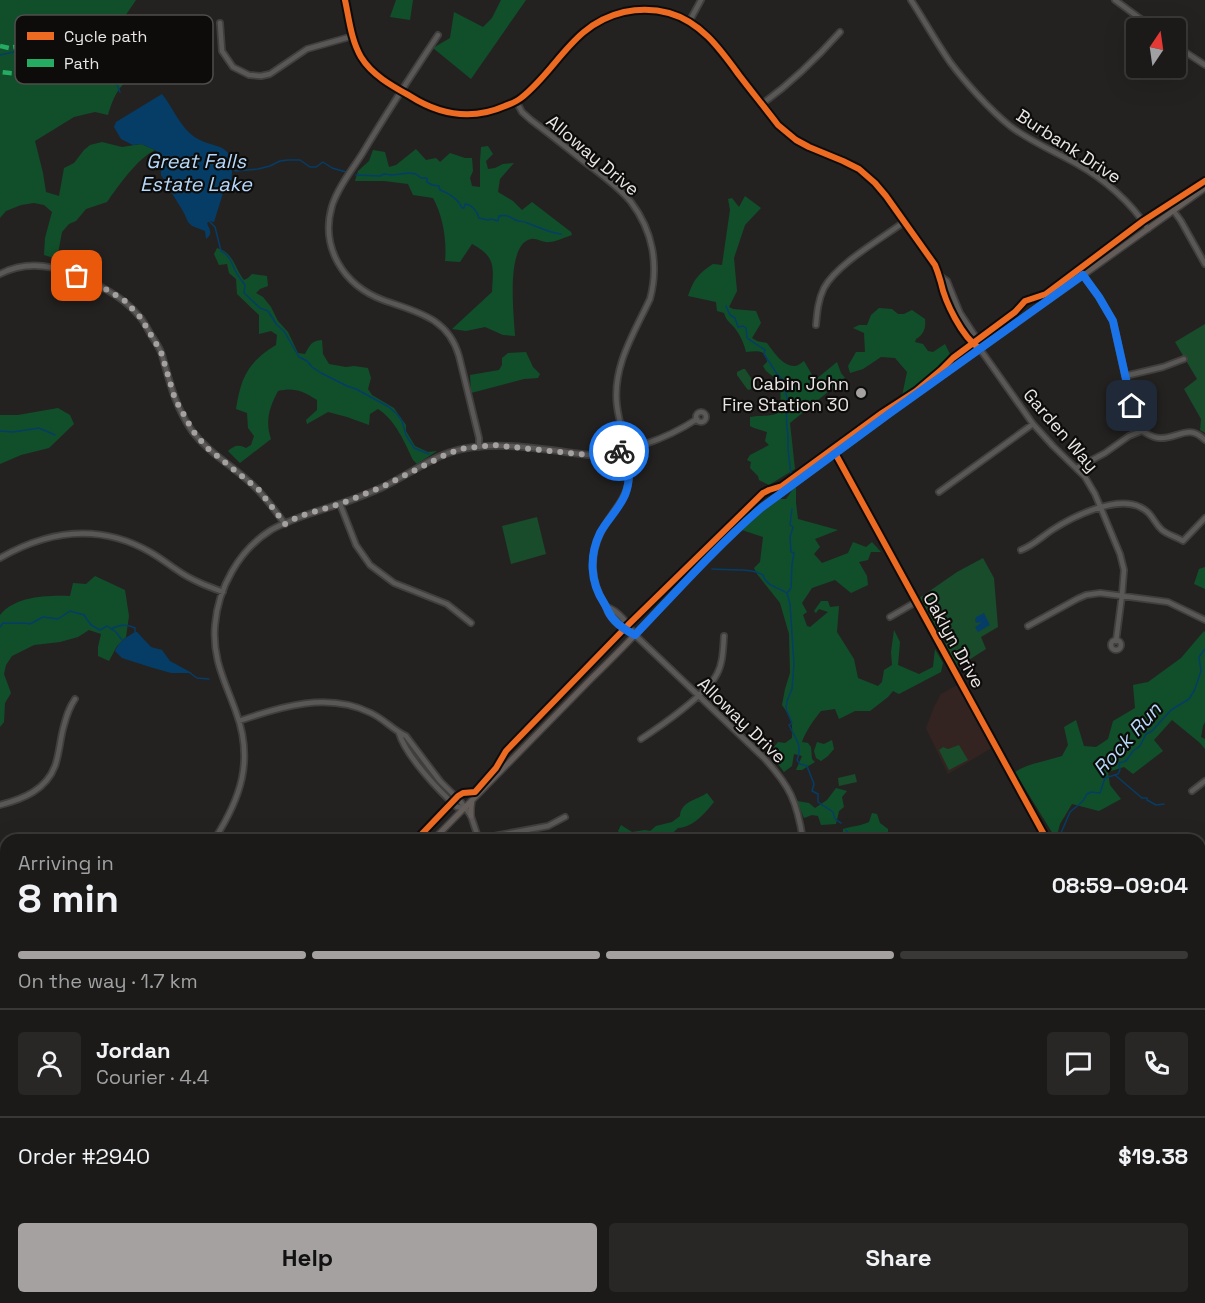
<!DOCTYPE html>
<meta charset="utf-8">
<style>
:root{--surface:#1b1a18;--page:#282725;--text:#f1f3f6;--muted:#a0a1a2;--line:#393837;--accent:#a4a1a0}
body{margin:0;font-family:"Space Grotesk",sans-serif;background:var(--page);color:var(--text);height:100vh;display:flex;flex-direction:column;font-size:22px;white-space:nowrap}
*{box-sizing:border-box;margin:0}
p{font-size:20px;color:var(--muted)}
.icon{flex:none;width:33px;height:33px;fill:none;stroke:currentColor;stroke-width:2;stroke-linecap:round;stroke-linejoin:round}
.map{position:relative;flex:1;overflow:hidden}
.side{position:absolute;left:0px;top:834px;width:1206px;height:470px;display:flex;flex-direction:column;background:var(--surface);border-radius:18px 18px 0 0;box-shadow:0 6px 24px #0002,0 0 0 2px var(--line)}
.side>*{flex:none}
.needle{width:39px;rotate:13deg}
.controls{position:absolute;left:1126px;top:18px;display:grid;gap:12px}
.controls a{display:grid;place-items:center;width:60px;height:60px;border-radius:6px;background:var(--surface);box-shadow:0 6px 24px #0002,0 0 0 2px var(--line);font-size:30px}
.pin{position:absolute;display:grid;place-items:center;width:51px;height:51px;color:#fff;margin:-26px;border-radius:12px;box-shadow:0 3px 9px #0006}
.courier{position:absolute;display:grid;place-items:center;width:60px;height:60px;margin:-30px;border:4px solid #1a73e8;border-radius:50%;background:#fff;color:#222;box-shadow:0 2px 8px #0007}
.head em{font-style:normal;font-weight:800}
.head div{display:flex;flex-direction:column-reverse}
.head{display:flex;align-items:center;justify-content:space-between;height:102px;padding:0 18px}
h1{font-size:39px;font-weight:800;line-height:45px}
.bar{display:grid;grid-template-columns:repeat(4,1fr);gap:9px 6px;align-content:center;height:72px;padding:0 18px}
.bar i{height:8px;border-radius:4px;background:var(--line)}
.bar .active{background:var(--accent)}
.bar p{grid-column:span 4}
.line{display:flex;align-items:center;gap:15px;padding:0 18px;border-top:2px solid var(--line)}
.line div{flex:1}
.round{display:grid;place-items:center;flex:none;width:63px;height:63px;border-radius:6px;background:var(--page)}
.primary-button{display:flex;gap:12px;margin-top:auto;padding:12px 18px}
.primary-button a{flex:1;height:69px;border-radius:6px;background:var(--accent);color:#111;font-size:24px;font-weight:800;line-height:69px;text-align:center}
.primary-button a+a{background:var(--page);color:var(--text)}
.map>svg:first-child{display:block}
</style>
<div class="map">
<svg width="1205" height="1303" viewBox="0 0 1205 1303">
<rect width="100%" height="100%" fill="#242220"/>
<path fill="#342421" d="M959 684 993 747 948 774 926 728 934 707 941 694Z"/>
<path fill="#184c2b" d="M1205 324V433L1200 430 1201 419 1184 389 1197 379 1175 342Z
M743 369H745L755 384V386L749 390 747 389 737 375V372Z
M537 517 546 554 511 564 502 526Z
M983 558 994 578 998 627 981 637 986 649 955 669 918 599 957 572Z
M959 745 968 760 949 770 939 750 943 747 948 749Z
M855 774 857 782 839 786 838 778Z"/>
<path fill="#114f2b" d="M0 0H136L119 25 116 37 123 51 135 65 137 73C119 85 114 95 108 115L95 112 74 117 35 141 43 173 46 192 59 196 64 168 74 163 84 150 90 145 102 142 122 147 141 144 155 150C137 159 119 185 107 202L86 209 76 221 69 224 62 232 57 259 44 255 45 238 52 212 44 205 34 203 21 205 6 211 0 218Z
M396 0H413L410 20 390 17Z
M501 0H526L471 79 433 48 450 38 454 12 483 27 492 18Z
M488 146 493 154 486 161 488 169 495 168 503 164 514 163 500 179 498 192 513 201 522 210 532 202 571 232 572 235C565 237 556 242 549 242 543 243 537 238 531 239 505 244 514 316 515 336L503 335 485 327 466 331 452 329 492 292C493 268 497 257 472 244L460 262 445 261C447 241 443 216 433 198L413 195 408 184 384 181H355L358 171 369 161 373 150 385 152 389 167 396 165 416 149 426 160 436 158 440 162 450 153 465 158H472L473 171 470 178 472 186 480 187V161L481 147Z
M745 196 761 208 745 225 734 258 737 291 729 307 733 309 756 311 761 323 752 338 757 341 767 343C773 351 783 367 795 366 798 366 801 363 804 361L815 380 837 362 841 373 845 378 790 423 795 469 769 485 759 480 758 476 750 468 751 462 747 460 750 455 769 445 765 441 767 432 754 428 750 426V417C760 415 769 417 778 413 783 402 779 394 781 383L766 371 763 366 767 362C767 349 756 351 746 352 744 343 739 332 732 325 727 320 726 319 724 313L717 311 716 302 688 296C694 279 698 274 713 264L722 265 730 210 728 199 732 198 739 207Z
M217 248C234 253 234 267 244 280L248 278 252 274 267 276 268 286 260 289 256 293 263 297 271 307 278 321 288 332 298 353 305 354C310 345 311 341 322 340L323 354 329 364 346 367 354 366 368 368 371 378 368 389 372 395 394 408 406 425V431L415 446 428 452 437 451 417 464 413 460C404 441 396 421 378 409L370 414 369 425 347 417 328 412 307 424 306 420 317 410V400C303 391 294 387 278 391 269 408 265 421 271 439L240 463 228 451C234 446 238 444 246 448L251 445 254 436 248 428 247 413 236 409C241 377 248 362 276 345L277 335 271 331 259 334V315L237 294 236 279 229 273 227 264 219 265 214 254Z
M879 308 892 309 898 314H904L912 310 925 319C926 328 924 334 916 339L915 342 923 344 928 351 933 352 945 344 950 354 932 376 902 396 907 372 895 358 881 357 863 369 850 373 848 366 856 352H865L864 333 853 328 859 325H867L871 315Z
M526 352 533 367 540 374 538 378 524 379 471 393 470 375 499 370 502 365V358L508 353Z
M58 408 70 415 74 424 49 448 21 455 0 464V415H18Z
M796 485V503L798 519 838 530 815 539 820 547 814 554 822 563 848 553 853 542 866 547 872 542 881 552H871L868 560 859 562 867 576 868 585 851 593 835 580 812 588 802 603 807 612 803 615 807 626 810 627 828 612 819 609 816 613 814 611 821 601H828L830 607 839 606 837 632 854 659 858 678 878 686 882 682 884 670 892 665 891 652 894 630 900 642 898 665 919 674 933 667 935 649 943 663 941 672 899 694 893 691 888 697 870 711H855L839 719 835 709 821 711C815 718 805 732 802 742L808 743 811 747 812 759 815 762 802 770H796L802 756 794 754 792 766 784 772 772 756 771 750 768 749 766 745H770L774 747 778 742 785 743 792 738C793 722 791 718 782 705L785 689 790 673 789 634 780 603 757 574 754 568 760 562 763 537 742 530 776 499H786Z
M1205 567V589L1194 584 1199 569Z
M95 576 125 590 129 616 126 637 117 646 109 661 98 656V647L101 634 89 630 78 637 60 642 34 645 12 656 6 665 4 674 11 693 5 703 4 722 0 727V615C15 596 48 595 70 596L73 583 86 584Z
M1204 631 1205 632V722L1203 726 1201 737 1205 739V749L1200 743 1172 720 1154 740 1163 751 1133 774 1124 767 1108 772 1110 785 1121 799 1099 811 1072 804 1060 824 1056 839 1015 772C1029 763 1047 761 1062 756L1068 745 1064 727 1076 720 1084 746 1096 747 1108 739 1113 721 1135 708 1133 685 1148 682 1181 658Z
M832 740 834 749 828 756 821 761 816 758 814 751 817 742 824 744Z
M836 788 847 791 842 797 844 807 839 811 836 824 821 825 818 816 812 815 804 818 797 801 809 803 815 808 827 800Z
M707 793 714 802C705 813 694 827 678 828 665 843 645 840 627 840L618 831 621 825 632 832 645 830 650 831 656 826 672 822 680 816C681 801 697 800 707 793Z
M872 813 877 814 880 823 888 829V840H842L843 829C852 826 861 826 869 822Z
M0 1015 6 1026V1077L0 1078V1059L3 1051 0 1043Z
M0 1086H6V1298H200L202 1303H0Z
M401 1298H438L444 1303H408Z
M1009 1298H1143V1303H1013Z"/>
<path fill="#053d67" d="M162 94C174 109 181 130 198 139 214 148 224 142 234 162 231 171 233 179 229 188L224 190 214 222 210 221 207 223C210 231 213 233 206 239L205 231 192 226 188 222 184 213 161 175 160 156 155 150 141 144 133 145 121 139 114 127 116 122Z
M984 613 990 625 978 632 975 627 981 623 980 622 977 623 975 621 976 617Z
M135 632H137L151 647 162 650 170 661 192 673H171L150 667 122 658 115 651C119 641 127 637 135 632Z"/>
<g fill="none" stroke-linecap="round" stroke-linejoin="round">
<path stroke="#053d67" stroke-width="1.5" d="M0 55 27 49 38 59 65 64 83 52 94 63C100 61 106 59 111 63V70L120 92
M230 168 236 171 258 169 270 166 280 161 288 160H300L310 167H316L323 162 332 168 346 172
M356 175 380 176 384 174 392 175 409 173 416 174 421 178H427V182L432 185 439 186 440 190C449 193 459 200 462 208H464L465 204C472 205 477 211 479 218L488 220 492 219 498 221 499 216C508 214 510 218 518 221 519 221 527 222 527 223 539 227 549 233 561 234
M208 220 215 227 221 251C231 256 231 263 236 272 238 276 242 281 245 285L244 293 260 308 268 311 277 325 284 331 299 357 307 361 312 367 321 373 347 386 356 389 389 407 397 414 402 421 406 435 414 448 429 454
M726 306 730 315 735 318 738 327 743 326 746 328 747 338 765 350 764 354 777 374 786 383 784 388 788 401 786 406 787 428 788 435V449L791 475
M0 431 13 432 39 428 55 435
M712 569C726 570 752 568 763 575 765 585 779 588 787 593L790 604 794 664 792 689 787 701 786 709 792 723 789 725C795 738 803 745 797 760L800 764 807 766 814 784 812 791 818 794V802L833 812C834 819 836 820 841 823
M788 592 791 588 792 564 794 553 791 552 790 537 793 527 790 525 792 509
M0 627 3 623C12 624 22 622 30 624L43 617 58 619 70 611 84 615 91 625 100 630 107 626 116 632 122 640
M111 629C118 625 127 624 135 628V632
M190 673 197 678 209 679
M1115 775 1142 798H1147V800L1156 805 1164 804
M846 830 850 835 851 840
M1058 840 1070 812 1083 801 1087 794 1091 792 1100 793 1105 778 1118 774 1120 770 1119 763 1126 761 1133 751 1140 746 1146 734 1152 731 1171 710 1189 699 1195 689 1201 671 1199 657 1205 649
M1081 1298 1082 1303"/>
<defs>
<path id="minor" d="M345 0C349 18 351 40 361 57 372 75 392 86 410 96 440 115 471 121 505 106 510 104 516 102 521 98 558 69 572 24 624 12 639 9 654 9 669 13 701 22 720 49 739 75 752 92 765 108 778 125L796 140 809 147 843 161 859 169 875 183 886 196 935 265 940 276 941 284 954 316 971 343 980 349
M911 0C924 20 936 42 950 62 965 82 990 110 1010 126 1031 142 1054 151 1077 164 1104 179 1131 202 1148 229
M1115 0 1153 28
M689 22 701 0
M220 23 222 51 233 67 249 75 261 76 270 74 307 49 353 36
M438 35C412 74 386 114 362 154 352 170 338 187 332 206 320 247 343 285 383 300 416 312 448 317 459 356L479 438V447
M1176 46 1205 65
M516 101 522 112 531 120C548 133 565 146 582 160 599 173 618 186 631 202 653 231 659 265 650 299 634 333 612 367 617 406 620 430 631 454 629 478 627 501 609 514 600 534 589 557 591 582 604 603 606 606 607 609 608 612 613 622 625 630 635 635
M762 104C791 83 816 59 840 32
M1173 210 1181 221 1205 264
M0 274C23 262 47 264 70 273 95 283 122 295 139 316 144 321 147 328 151 335 155 341 160 348 162 355 170 383 175 406 192 431 207 451 228 463 246 479 262 492 273 508 285 524
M1083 275 1099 297 1113 321 1132 407 1142 431
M940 276 947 281 960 313 977 339 980 349 1033 424 1053 446 1085 477 1095 494 1120 554 1124 570 1122 595 1116 641
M816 325C817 313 818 300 824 288 837 264 881 239 904 222
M1125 376 1163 367 1184 359
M696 417a5 5 0 1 1 10 0a5 5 0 1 1-10 0Z
M835 453 1047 840
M1077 468 1105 453 1129 436 1142 431C1148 434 1153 438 1160 438 1178 439 1188 423 1205 440
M939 492 1033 424
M340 504 356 545 370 565 394 583 447 604 471 623
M1021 550C1034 545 1040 538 1052 530 1072 517 1116 495 1140 507 1153 513 1153 522 1162 530 1168 535 1177 537 1183 541L1205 518
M0 558C49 530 99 523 150 552 159 557 168 564 177 570 191 580 207 586 223 592
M607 607C619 611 628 624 635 635L763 757C790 786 797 801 803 840
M890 617 916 602
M1028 626 1077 599 1086 595 1100 593 1168 602 1205 620
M1111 645a5 5 0 1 1 10 0a5 5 0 1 1-10 0Z
M239 721C282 706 328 692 371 713 384 719 393 730 406 736L440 781 461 802 471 816 479 840
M399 733C406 756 439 791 457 807L464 808
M641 739C661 726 707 694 717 674 723 663 723 649 724 636
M1192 791 1205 781
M0 805C23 799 46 790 55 766 59 755 60 741 63 729 66 718 68 709 75 699
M478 839 548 826 565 817
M214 840C241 798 254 760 236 712 225 681 212 659 215 625 218 588 239 550 271 530 292 518 316 512 339 504 353 500 367 494 381 488 407 476 433 455 462 449 504 441 547 450 589 455 626 453 665 440 697 419
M0 938 6 946
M1200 1025 1205 1017
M0 1082 6 1081
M1200 1117 1205 1126
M1200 1246 1205 1240
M238 1298 241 1303
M339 1298 347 1303
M523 1298 527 1303
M701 1298 703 1303
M999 1298 1003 1303
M635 1303 638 1298
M713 1303 722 1298
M1184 1303 1185 1298"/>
<path id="major" d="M471 816V808L472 800
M433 840 592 678C650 623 701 560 761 508L890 413 1205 188
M204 1298 206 1303"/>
</defs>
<use href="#minor" stroke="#413f3e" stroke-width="8"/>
<use href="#major" stroke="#413f3e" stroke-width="8"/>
<use href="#minor" stroke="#5a5857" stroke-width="4.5"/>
<use href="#major" stroke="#645c59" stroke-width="5"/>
<path stroke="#26ab63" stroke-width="4.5" stroke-dasharray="9 4.5" stroke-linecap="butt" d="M0 46 9 48 27 45 36 49 48 62C37 76 16 74 0 72
M0 1160 4 1161 6 1165
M108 1298 110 1303"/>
<defs>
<path id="cycleway" d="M345 0C349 18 351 40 361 57 372 75 392 86 410 96 440 115 471 121 505 106 510 104 516 102 521 98 558 69 572 24 624 12 639 9 654 9 669 13 701 22 720 49 739 75 752 92 765 108 778 125L796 140 809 147 843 161 859 169 875 183 886 196 935 265C938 272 939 276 941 283 945 302 962 337 979 348
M835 453 1047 840
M416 840 458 796 463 793 475 792 496 768 506 751 628 625 763 493 769 490 782 486 882 413 916 391 941 370 953 358 1015 312 1025 301 1046 294 1143 221 1205 181"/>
</defs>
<use href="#cycleway" stroke="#0d0c0a" stroke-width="10"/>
<use href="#cycleway" stroke="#ed6a23" stroke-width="6"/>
</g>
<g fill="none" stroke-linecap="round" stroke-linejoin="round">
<path stroke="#a4a1a0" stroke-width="6" stroke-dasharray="0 10.8" d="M77 276 92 281 124 300 141 318 161 352 175 399 193 431 206 447 259 490 285 524 300 516 340 504 382 487 443 456 460 449 493 445 589 455 619 451"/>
<path stroke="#1a73e8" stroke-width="8" d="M619 451 626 450C629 465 631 480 625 495 619 509 607 520 600 533 589 556 590 582 604 603 606 606 607 609 608 611 613 622 625 630 635 635 676 592 716 547 761 508L890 413 1083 275 1099 297 1113 321 1132 406"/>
</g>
<circle fill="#a4a1a0" stroke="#0d0c0a" stroke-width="2" cx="861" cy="393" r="6"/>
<g text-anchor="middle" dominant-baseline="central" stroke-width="4.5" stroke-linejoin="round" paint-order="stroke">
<g font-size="18" fill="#e9e6e5" stroke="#0d0c0a">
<text transform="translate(1069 146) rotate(33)">Burbank Drive</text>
<text transform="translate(593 155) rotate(40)">Alloway Drive</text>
<text transform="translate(1061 430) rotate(49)">Garden Way</text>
<text transform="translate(954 640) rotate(61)">Oaklyn Drive</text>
<text transform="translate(742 720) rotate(44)">Alloway Drive</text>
</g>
<g font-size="18" fill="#e9e6e5" stroke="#0d0c0a" text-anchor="end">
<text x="849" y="383">Cabin John<tspan x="849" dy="21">Fire Station 30</tspan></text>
</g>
<g font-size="20" font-style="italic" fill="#b6d9fc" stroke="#0d0c0a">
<text x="196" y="161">Great Falls<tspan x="196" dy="23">Estate Lake</tspan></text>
<text transform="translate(1127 739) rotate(-48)">Rock Run</text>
</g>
</g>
<rect x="15" y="15" width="198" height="69" rx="9" fill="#0d0c0a" stroke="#4f4d4c" stroke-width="1.5"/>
<rect x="27" y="32" width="27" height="8" fill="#ed6a23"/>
<rect x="27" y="59" width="27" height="8" fill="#26ab63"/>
<g font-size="16" fill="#e9e6e5">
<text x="64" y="42">Cycle path</text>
<text x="64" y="69">Path</text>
</g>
</svg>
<div class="controls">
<a><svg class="needle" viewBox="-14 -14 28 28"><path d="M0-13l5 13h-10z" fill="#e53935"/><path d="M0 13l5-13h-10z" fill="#a0a1a2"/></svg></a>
</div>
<div class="pin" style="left:77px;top:276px;background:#ea580c"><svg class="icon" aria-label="bag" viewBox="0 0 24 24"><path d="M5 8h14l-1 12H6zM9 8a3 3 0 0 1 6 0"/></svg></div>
<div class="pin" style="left:1132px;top:406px;background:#1f2937"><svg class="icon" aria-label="home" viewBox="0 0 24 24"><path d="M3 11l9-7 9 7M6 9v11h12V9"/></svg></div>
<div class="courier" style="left:619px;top:451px"><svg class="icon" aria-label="bike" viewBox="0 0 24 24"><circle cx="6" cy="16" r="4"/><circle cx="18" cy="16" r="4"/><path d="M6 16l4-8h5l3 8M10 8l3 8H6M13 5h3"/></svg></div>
<section class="side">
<div class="head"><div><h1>8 min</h1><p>Arriving in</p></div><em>08:59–09:04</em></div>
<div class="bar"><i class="active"></i><i class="active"></i><i class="active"></i><i></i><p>On the way · 1.7 km</p></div>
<div class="line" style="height:108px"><a class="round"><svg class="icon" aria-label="person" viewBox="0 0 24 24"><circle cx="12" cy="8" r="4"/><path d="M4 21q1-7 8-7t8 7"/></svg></a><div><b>Jordan</b><p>Courier · 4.4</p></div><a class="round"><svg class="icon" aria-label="chat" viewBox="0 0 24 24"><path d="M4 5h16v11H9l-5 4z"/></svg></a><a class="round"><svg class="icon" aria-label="phone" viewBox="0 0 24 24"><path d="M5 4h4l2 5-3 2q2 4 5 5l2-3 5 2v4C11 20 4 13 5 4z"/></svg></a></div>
<div class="line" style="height:78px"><div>Order #2940</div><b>$19.38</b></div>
<div class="primary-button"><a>Help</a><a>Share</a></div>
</section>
</div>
